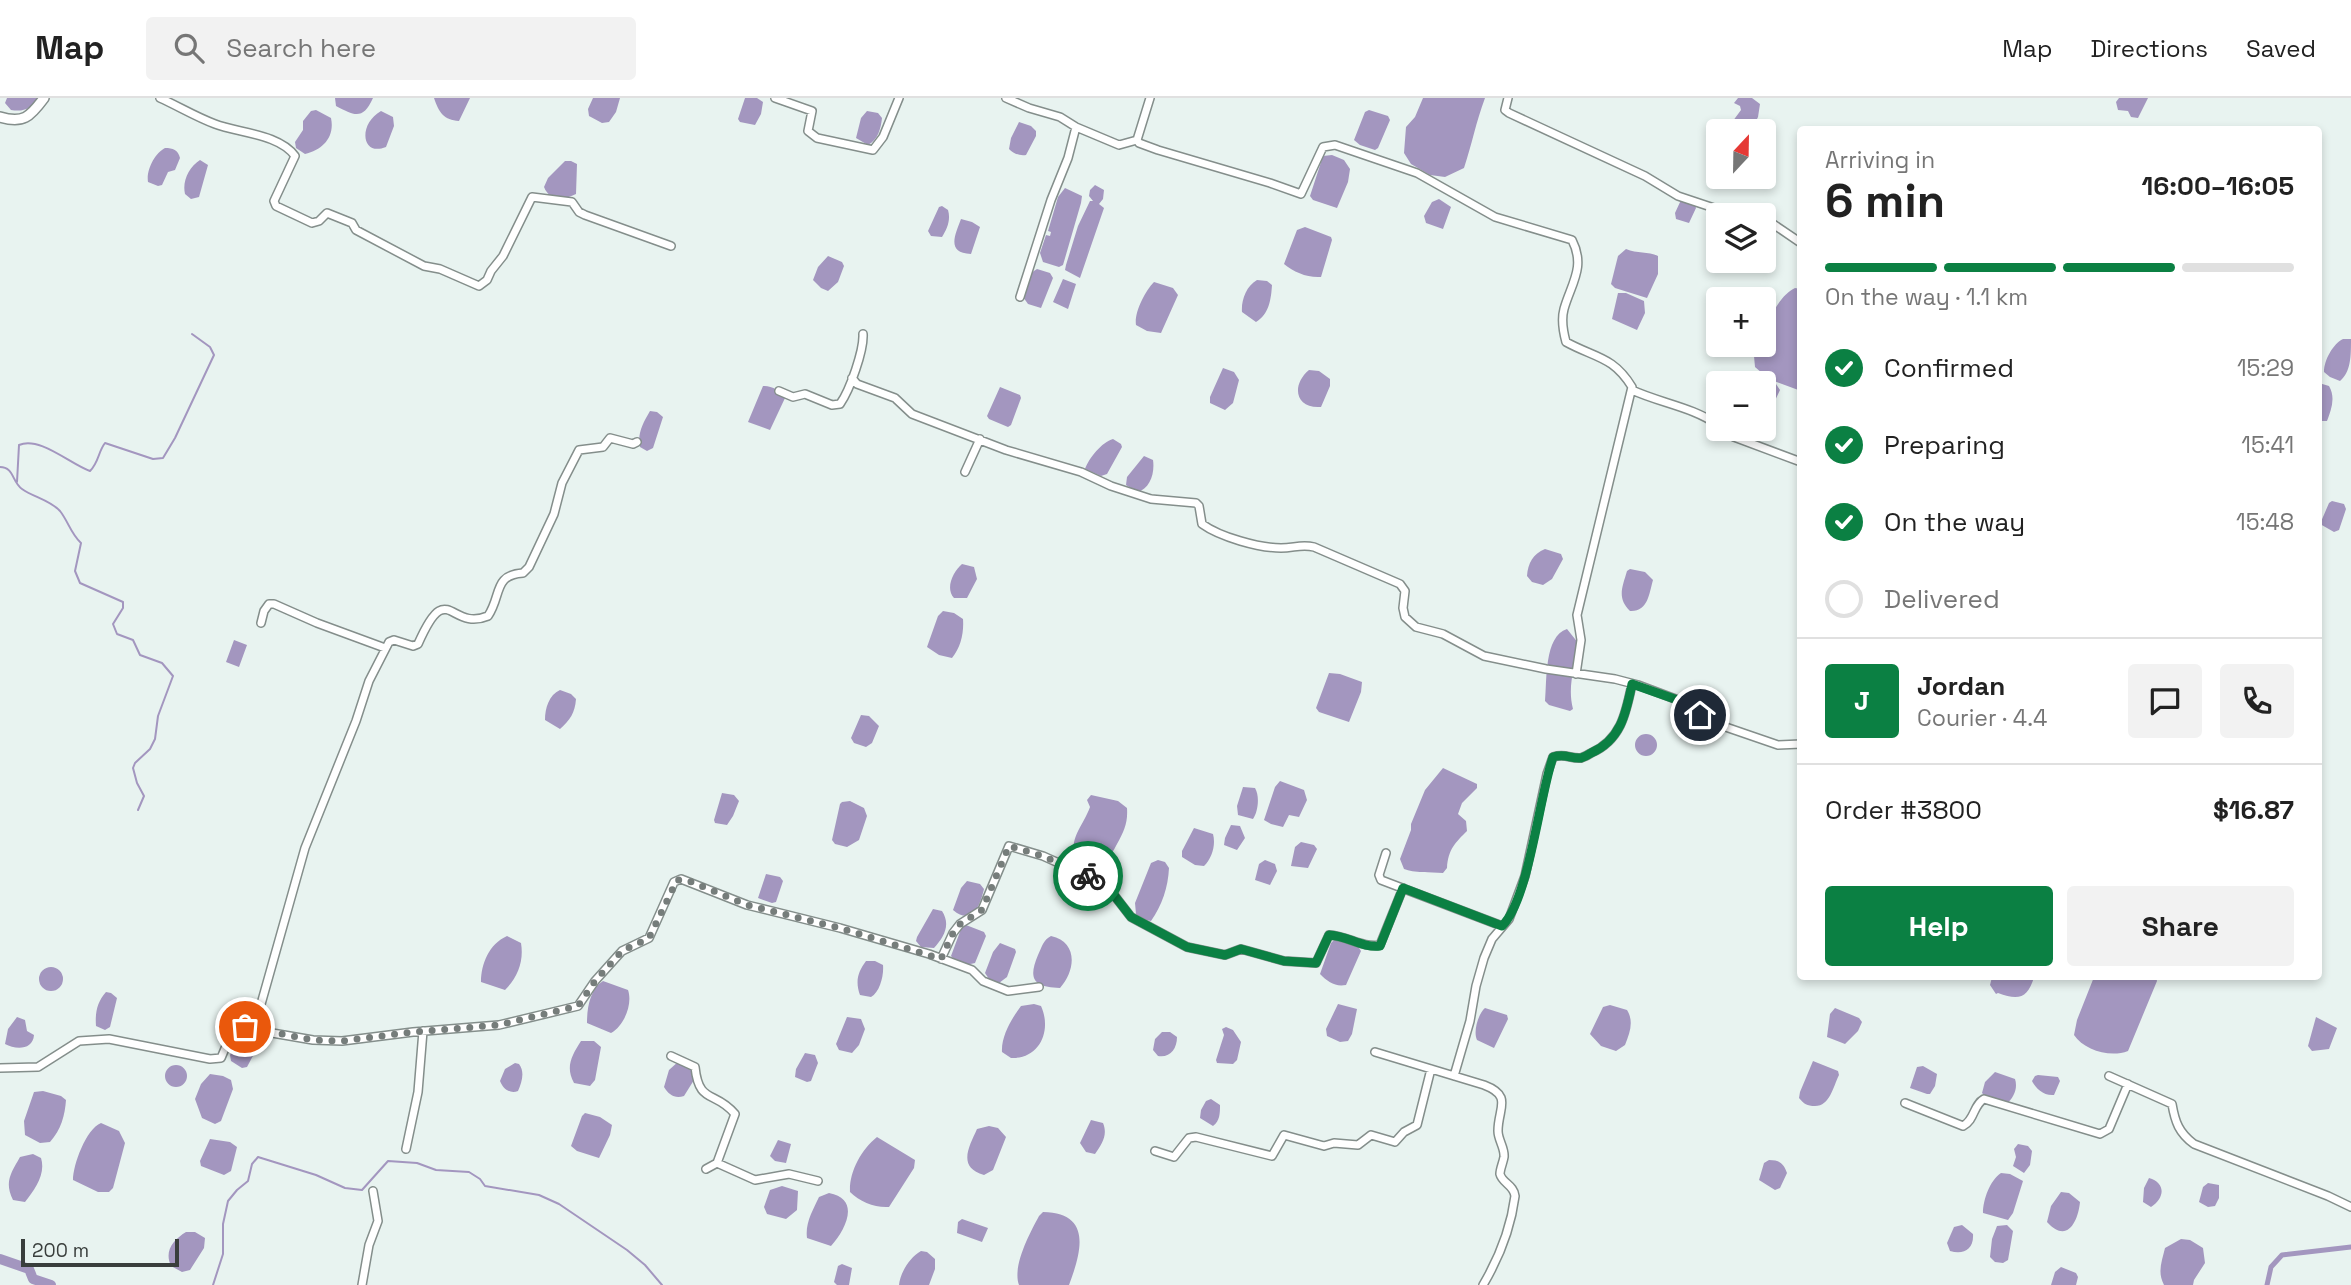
<!DOCTYPE html>
<meta charset="utf-8">
<style>
:root{--surface:#fff;--page:#f2f2f2;--text:#222;--muted:#767676;--line:#e0e0e0;--accent:#0b8043}
body{margin:0;font-family:"Space Grotesk",sans-serif;background:var(--page);color:var(--text);height:100vh;display:flex;flex-direction:column;font-size:26px;white-space:nowrap}
*{box-sizing:border-box;margin:0}
p{font-size:23px;color:var(--muted)}
.icon{flex:none;width:38px;height:38px;fill:none;stroke:currentColor;stroke-width:2;stroke-linecap:round;stroke-linejoin:round}
.map{position:relative;flex:1;overflow:hidden}
.panel{position:absolute;left:1797px;top:28px;width:525px;height:854px;display:flex;flex-direction:column;background:var(--surface);border-radius:7px;box-shadow:0 4px 10px #0003}
.panel>*{flex:none}
.needle{width:46px;rotate:22deg}
.tools{position:absolute;left:1706px;top:21px;display:grid;gap:14px}
.tools a{display:grid;place-items:center;width:70px;height:70px;border-radius:7px;background:var(--surface);box-shadow:0 4px 10px #0003;font-size:35px}
.scale{position:absolute;left:21px;bottom:18px;width:158px;box-sizing:border-box;padding-left:7px;border:4px solid #393e3c;border-top:0;font-size:19px;line-height:24px;white-space:nowrap;color:#393e3c;-webkit-text-stroke:5px #e8f3f0;paint-order:stroke}
.pin{position:absolute;display:grid;place-items:center;width:60px;height:60px;color:#fff;margin:-30px;border:4px solid #fff;border-radius:50%;box-shadow:0 2px 7px #0007}
.courier{position:absolute;display:grid;place-items:center;width:70px;height:70px;margin:-35px;border:5px solid #0b8043;border-radius:50%;background:#fff;color:#222;box-shadow:0 2px 9px #0007}
.overview em{font-style:normal;font-weight:600}
.overview div{display:flex;flex-direction:column-reverse}
.overview{display:flex;align-items:center;justify-content:space-between;height:119px;padding:0 28px}
h1{font-size:46px;font-weight:600;line-height:52px}
.bar{display:grid;grid-template-columns:repeat(4,1fr);gap:10px 7px;align-content:center;height:84px;padding:0 28px}
.bar i{height:9px;border-radius:5px;background:var(--line)}
.bar .active{background:var(--accent)}
.bar p{grid-column:span 4}
.line{display:flex;align-items:center;gap:18px;padding:0 28px;border-top:2px solid var(--line)}
.line div{flex:1}
.round{display:grid;place-items:center;flex:none;width:74px;height:74px;border-radius:7px;background:var(--page)}
ol{padding:0 28px;list-style:none}
li{display:flex;align-items:center;gap:21px;height:77px}
li p{margin-inline-start:auto}
li .icon{padding:7px;border-radius:50%;background:var(--accent);color:#fff;stroke-width:4}
li:last-child{color:var(--muted)}
li i{width:38px;height:38px;border:4px solid var(--line);border-radius:50%}
.button{display:flex;gap:14px;margin-top:auto;padding:14px 28px}
.button a{flex:1;height:80px;border-radius:7px;background:var(--accent);color:#fff;font-size:28px;font-weight:600;line-height:80px;text-align:center}
.button a+a{background:var(--page);color:var(--text)}
header{display:flex;align-items:center;gap:42px;box-sizing:border-box;height:98px;padding:0 35px;background:var(--surface);border-bottom:2px solid var(--line)}
header strong{font-size:33px}
nav{display:flex;gap:38px;margin-inline-start:auto;font-size:24px}
.search{width:490px;height:63px;background:var(--page);display:flex;align-items:center;gap:18px;box-sizing:border-box;padding:0 24px;border-radius:7px;color:var(--muted);font-size:26px}
.map>svg:first-child{display:block}
</style>
<header>
<strong>Map</strong>
<div class="search"><svg class="icon" aria-label="search" viewBox="0 0 24 24"><circle cx="10" cy="10" r="6"/><path d="M15 15l6 6"/></svg>Search here</div>
<nav><a>Map</a><a>Directions</a><a>Saved</a></nav>
</header>
<div class="map">
<svg width="2351" height="1187" viewBox="0 0 2351 1187">
<rect width="100%" height="100%" fill="#e8f3f0"/>
<path fill="#a396bf" d="M7 0H37C31 11 24 14 11 12L5 5Z
M335 0H373C363 22 355 18 336 8Z
M470 0 459 23C444 22 439 15 434 0Z
M593 0H620L616 14 609 24 602 25 589 18 588 11Z
M745 0H757L763 4 761 16 755 27 740 24 738 21Z
M1423 0H1485C1476 24 1472 46 1464 70L1445 79 1430 77 1411 66 1404 55 1406 29 1415 19Z
M1738 0H1752L1760 6 1758 19 1751 33 1727 31 1741 12 1740 8 1734 5Z
M2119 0H2148L2138 20 2131 19 2128 13 2118 12 2116 4Z
M316 12 331 20C335 39 323 52 305 56L296 50 295 44 303 32V23L311 13Z
M1369 12 1388 18 1390 22 1378 50 1375 52 1360 47 1354 42 1365 14Z
M381 13 393 19 394 28 386 49C361 59 358 26 381 13Z
M867 13 878 15 882 20C881 30 878 42 868 47L856 40 861 20Z
M1019 24 1031 28 1036 33V38L1026 57C1020 58 1014 56 1009 51L1011 40Z
M165 50C173 50 178 52 180 60L175 72 168 74 162 87 158 88 148 84C146 72 155 55 165 50Z
M1332 57 1344 62 1350 71 1348 84 1337 110 1313 102 1310 98 1323 58Z
M200 62 208 67 199 99 191 101 185 96C182 83 189 69 200 62Z
M565 63H571L577 66 576 96C564 102 550 104 544 89L548 80Z
M1095 87 1104 92 1103 101 1099 106 1104 110 1080 180 1065 172 1066 167 1078 128 1090 103H1093L1089 98 1090 92Z
M1065 90 1082 98 1081 105 1063 167 1059 169 1043 164 1040 155 1046 137 1050 138 1051 134 1048 133 1058 99Z
M1439 101 1451 109 1443 131 1426 125 1424 118 1432 104Z
M1681 102 1695 107 1696 110 1689 125 1676 121 1675 115Z
M942 108 948 112C951 122 947 131 942 139L931 138 928 133 939 109Z
M961 121 972 124 980 129 971 156C946 155 955 137 961 121Z
M1305 129 1331 139 1332 142 1321 179C1307 180 1294 174 1284 166L1297 132Z
M1626 151C1637 156 1648 153 1658 158V176L1647 200 1615 190 1611 186 1618 158Z
M828 158 842 164 844 168 838 184 828 193 821 190 813 182 818 169Z
M1037 171 1050 175 1053 180 1041 210 1028 206 1023 199 1031 175Z
M1063 181 1076 186 1068 211 1053 204Z
M1257 182 1267 183 1272 187C1271 202 1269 216 1256 224L1242 214C1241 203 1246 188 1257 182Z
M1154 184 1173 190 1178 197 1161 235 1147 233 1136 227C1134 215 1145 193 1154 184Z
M1795 190 1801 191V293L1774 283 1780 292 1772 309 1764 307V285H1755L1760 281H1769L1755 269 1754 258 1760 247H1764C1764 228 1778 198 1795 190Z
M1618 195H1626L1644 203 1645 215 1637 232 1612 221Z
M2343 241H2351C2351 258 2351 274 2340 283L2330 279 2324 274C2324 262 2333 246 2343 241Z
M1223 270 1234 274 1239 282 1233 305 1225 312 1210 305V299Z
M1309 272 1319 273 1330 281V288L1321 309C1295 311 1291 287 1309 272Z
M2319 285 2329 288C2336 300 2331 312 2327 323H2319Z
M763 288C770 287 782 293 785 300L770 332 748 324Z
M1000 289 1020 297 1021 300 1011 327 1008 329 989 321 987 318Z
M650 313 657 314 663 319 653 350 647 353 640 349C637 336 643 325 650 313Z
M1113 341 1121 346 1122 349 1107 376 1101 378 1085 371C1089 360 1102 344 1113 341Z
M1144 358 1153 362C1155 375 1150 391 1137 394L1126 387 1127 379Z
M2332 403 2344 406 2346 411 2339 432 2334 434 2320 426 2329 405Z
M1545 451 1561 456 1563 461 1552 481 1543 487 1532 484 1527 478C1528 465 1533 456 1545 451Z
M962 466 974 469 977 481 967 500H954C945 490 953 474 962 466Z
M1630 471 1645 474 1653 482C1649 496 1648 514 1630 513 1617 500 1622 490 1627 473Z
M943 513 954 515 963 521C964 535 961 549 952 560L939 557 927 549 938 518Z
M1567 531 1579 546C1575 568 1567 588 1573 611L1570 613 1549 607 1545 603C1547 583 1544 538 1567 531Z
M234 542 247 547 239 569 226 564Z
M1329 575 1340 576 1362 584 1361 594 1349 624 1319 614 1316 610Z
M560 592 571 596 576 601C575 615 570 622 560 631L545 622C545 610 549 597 560 592Z
M861 617 869 618 879 628 872 645 866 649 854 645 851 640Z
M1635 647a11 11 0 1 1 22 0a11 11 0 1 1-22 0Z
M1443 670 1477 686V690L1462 705 1458 716 1466 723 1467 733C1456 744 1448 751 1447 770L1443 775C1430 774 1414 775 1404 771L1400 761 1411 732V726L1425 692Z
M1280 683 1304 692 1307 702 1299 719 1289 717 1283 729 1271 726 1264 722 1275 689Z
M1243 689 1255 690C1260 698 1258 714 1253 721L1238 717 1237 708Z
M722 695 734 697 739 703 733 718 727 727 715 725 714 722Z
M1091 697 1118 703 1127 710C1128 725 1124 733 1117 746 1105 770 1094 770 1073 756 1073 734 1083 728 1090 709L1087 702Z
M850 703 864 710 867 718 859 742 847 749 835 746 832 742 840 706 842 704Z
M1231 727 1240 728 1245 740 1237 752 1224 747 1225 740Z
M1194 730 1213 736C1216 747 1212 760 1204 768L1195 767 1182 759V753Z
M1301 744 1314 747 1317 751 1308 770 1291 768 1295 749Z
M1158 762 1165 764 1169 770C1168 790 1162 807 1151 823L1141 821 1136 816 1135 805 1151 765Z
M1265 762 1275 766 1277 773 1270 787 1255 782 1259 766Z
M766 776 780 779 783 783 776 804 772 805 758 800Z
M967 783 980 786 984 791C980 808 972 828 953 812L961 790Z
M933 811 942 813C951 827 944 839 934 850L921 849 916 843 917 839Z
M966 827 984 834 986 838 975 865C967 868 956 865 951 858L961 831Z
M507 838 521 845C524 863 518 879 505 892L481 884C481 866 489 846 507 838Z
M1051 838C1078 844 1076 872 1060 890 1033 889 1028 881 1038 857 1042 849 1043 842 1051 838Z
M1343 841 1357 847 1361 853 1346 887C1335 889 1328 884 1320 876L1331 845 1334 842Z
M1000 845 1015 851 1016 854 1007 879 999 885 989 881 985 875 993 854Z
M866 863H875L883 867C884 877 880 894 871 899L860 897C855 883 858 874 866 863Z
M39 881a12 12 0 1 1 24 0a12 12 0 1 1-24 0Z
M1992 879V878L2034 879C2028 900 2019 903 1998 895L1996 896 1990 887Z
M2094 879H2156L2157 883 2128 953C2110 960 2084 952 2074 937L2077 922Z
M603 883 628 892C633 906 624 928 611 935L587 925C587 910 590 891 603 883Z
M106 894 111 895 117 900 110 929 105 932 96 928C95 915 97 904 106 894Z
M1034 906 1041 908C1052 932 1040 961 1011 960L1002 954C1001 938 1012 920 1021 908Z
M1338 906 1357 911 1352 936 1348 943 1340 944 1327 938 1326 931Z
M1610 907 1627 912C1634 923 1630 935 1625 947L1616 953 1601 948 1590 936 1603 909Z
M1485 910 1507 917 1508 921 1494 950 1477 942C1473 934 1478 916 1485 910Z
M1835 910 1859 920 1862 924 1858 933 1845 946 1827 939 1830 916Z
M17 919 25 922 27 933 34 937C33 952 16 952 5 946L8 931Z
M847 919 861 921 865 931 859 947 852 955 839 952 836 946Z
M2316 919 2337 930 2329 951 2312 953 2308 948Z
M1226 929 1233 932 1241 944 1237 962 1233 966 1217 965 1216 962 1224 937 1222 931Z
M243 933 255 938 257 950 247 969 242 970 231 963 230 957Z
M1162 934H1170L1177 939C1177 951 1170 960 1158 958L1153 952 1155 941Z
M581 943H594L601 949 595 982 590 988 574 985C565 969 572 957 581 943Z
M805 955 815 957 818 965 811 983 807 984 795 979 796 971Z
M679 963 692 970 694 982 684 998C675 1001 669 997 664 989L669 972Z
M1813 963 1838 973 1839 977C1833 989 1830 1008 1815 1008 1807 1008 1804 1006 1799 1000L1800 994Z
M515 965 519 966C525 974 522 984 518 993 510 996 503 991 500 983L505 971Z
M165 978a11 11 0 1 1 22 0a11 11 0 1 1-22 0Z
M1923 968 1937 976 1935 988 1930 996H1927L1910 990 1917 969Z
M1995 974 2015 981C2018 990 2014 1000 2006 1006L1985 998 1982 995 1985 984Z
M210 976 223 978 231 982 233 991 221 1023 215 1026 202 1020 195 1001 201 986Z
M2038 977 2058 979 2060 983 2054 997C2044 998 2036 991 2032 983L2035 978Z
M43 993 61 998 66 1002C65 1017 61 1032 50 1044L40 1045 25 1037 24 1023 34 994Z
M1211 1001 1220 1007C1220 1015 1220 1023 1213 1028L1200 1020 1201 1012 1206 1003Z
M585 1015 600 1019 612 1027 610 1037 599 1060 577 1053 571 1048 582 1018Z
M1091 1022 1103 1025C1108 1037 1102 1046 1095 1056L1086 1054 1080 1045Z
M101 1025 119 1033 125 1045 113 1090 109 1094H98L73 1082C73 1067 86 1031 101 1025Z
M989 1028 998 1030 1006 1039 993 1072 984 1077C957 1069 969 1049 977 1031Z
M877 1039 915 1062 914 1070 889 1109C875 1110 860 1104 850 1094 849 1074 861 1052 877 1039Z
M210 1041 230 1044 237 1049 231 1073 224 1077 201 1068 200 1063Z
M778 1042 791 1046 786 1065 775 1063 770 1058Z
M2018 1046 2028 1048 2032 1053 2030 1067 2024 1075 2013 1068 2016 1059 2014 1051Z
M33 1056 41 1060C46 1076 35 1091 25 1104L13 1102C4 1084 11 1075 20 1059Z
M1769 1062C1780 1062 1784 1066 1787 1075L1780 1090 1775 1092 1759 1082 1764 1065Z
M2001 1075 2010 1076 2023 1083 2013 1115 2008 1122 1983 1115C1983 1102 1990 1082 2001 1075Z
M2149 1080C2166 1085 2165 1100 2151 1109L2143 1104 2144 1090Z
M2208 1085 2219 1087V1100L2215 1108 2208 1109 2199 1104 2203 1089Z
M782 1088 798 1093 797 1112 786 1121 767 1116 764 1109 770 1092Z
M2061 1094 2069 1095 2080 1104C2078 1124 2067 1146 2047 1124L2051 1108Z
M829 1095C861 1101 846 1131 831 1148L807 1140C805 1125 813 1112 819 1099Z
M1043 1114C1093 1115 1081 1155 1069 1187H1019C1012 1168 1030 1135 1039 1118Z
M962 1121 988 1130 982 1144 957 1135 958 1124Z
M1962 1127 1973 1136C1974 1152 1963 1157 1950 1153L1947 1145 1954 1129Z
M2007 1127 2013 1133 2008 1162 2003 1165 1995 1164 1990 1159 1992 1141 1997 1128Z
M186 1134H195L205 1140 204 1150 190 1172 182 1174 171 1168C164 1153 173 1142 186 1134Z
M2181 1141 2190 1142 2203 1150 2205 1165 2194 1182 2193 1187H2164C2157 1174 2162 1163 2165 1150Z
M921 1153 927 1154 935 1161V1171L929 1187H899C900 1175 910 1159 921 1153Z
M842 1166 852 1170 849 1187H837L834 1184 838 1168Z
M2061 1169 2076 1175 2078 1179 2076 1187H2051L2055 1174Z"/>
<g fill="none" stroke-linecap="round" stroke-linejoin="round">
<path stroke="#a396bf" stroke-width="2" d="M0 369C14 369 12 384 22 391 33 399 50 402 60 413 68 423 71 436 81 445L75 473 80 485 123 504V510L113 526 117 536 133 542 140 557 162 565 173 578 158 618 155 641 150 651 135 665 133 670 137 685 144 698 138 712
M17 384 19 347C40 338 70 366 90 373 99 364 98 354 105 345L153 361 163 360 175 340 214 257 210 249 192 236
M213 1187 223 1156V1126L228 1103 237 1092 248 1083 252 1066 258 1059 316 1077 345 1090 362 1092 388 1063 417 1065 436 1072 469 1074 480 1081 485 1088 539 1097 559 1106 627 1152 645 1167 662 1187"/>
<path stroke="#a396bf" stroke-width="5" d="M2267 1187 2271 1169 2282 1157 2351 1149"/>
<path stroke="#a396bf" stroke-width="10" d="M0 1161 29 1171 33 1181 51 1187"/>
<defs>
<path id="minor" d="M160 0C178 8 196 19 215 26 239 35 279 36 295 58L274 103 276 108 312 125 319 123 327 115 352 125 356 132 424 168 440 171 479 188 487 182 491 173 503 158 532 99 572 104 579 114 585 117 671 148
M775 0 812 13 808 33 817 40 873 52 883 39 899 0
M1006 0 1029 10 1060 19 1076 29 1119 47 1137 42
M1150 0 1137 42 1139 45 1158 52 1270 85 1301 96 1323 49 1335 47 1417 75 1495 119 1572 142C1586 169 1571 186 1564 211 1561 222 1563 233 1566 244 1595 260 1613 258 1632 289L1577 517 1581 542 1576 576
M1508 0 1505 12 1509 15 1645 78 1678 98 1714 110 1743 117
M1764 123 1773 126 1801 145
M1020 199 1051 102 1068 60 1076 29
M852 280 857 286 895 300 912 316 1006 352 1081 374 1111 388 1151 401 1196 405 1199 408 1202 426C1220 439 1259 450 1281 450 1294 450 1301 446 1314 449L1400 486 1405 493 1403 510 1405 519 1416 529 1443 536 1484 558 1546 571 1615 581 1638 587 1686 605 1705 622 1714 625 1778 647 1801 646
M1632 292C1660 305 1693 309 1718 327
M779 293 793 299 805 296 832 307 840 306C850 292 864 252 863 236
M1722 331 1734 339 1801 364
M965 374 980 341
M261 525 264 513 269 506H274L317 525 385 550
M1386 755 1379 777 1381 782 1502 828
M941 861 953 835 960 826 982 812 1009 748 1043 758 1101 784 1107 788 1131 819 1187 849 1225 857 1241 851 1284 863 1316 865 1329 837C1348 838 1362 850 1380 847L1403 790
M254 931 305 750 356 623 369 583 389 544 394 542 413 548 418 546C448 478 449 534 488 518 502 497 493 477 523 475L529 469 554 416 562 385 579 352 603 349 610 340 633 346 637 344
M1375 954 1484 987C1513 998 1498 1010 1498 1033 1498 1042 1505 1050 1504 1059 1503 1065 1500 1071 1500 1076 1502 1085 1514 1087 1515 1098 1511 1129 1499 1160 1483 1187
M671 958 695 969C699 1007 715 992 735 1016L717 1065 706 1071
M0 970 38 969 79 943 109 941 210 961 221 960 232 934 237 929 313 942 342 943 413 934 499 927 578 908 595 883 622 853 649 840 674 784 681 781 747 807 840 830 929 856 972 872 983 883 1008 893 1039 889
M1454 978 1470 923 1476 888 1484 860 1492 841 1509 821 1525 778 1547 676 1553 659C1566 655 1570 661 1581 660 1584 659 1588 657 1591 655 1621 642 1626 615 1632 586
M2109 978 2172 1006C2175 1024 2179 1035 2194 1046L2328 1098 2351 1109
M1905 1005 1963 1028C1975 1022 1973 1007 1984 1001L2100 1036 2109 1031 2128 986
M406 1051 418 994 423 933
M1155 1053 1174 1059 1189 1040 1196 1039 1272 1058 1284 1037 1324 1048 1334 1045 1358 1047 1371 1037 1395 1044 1404 1034 1417 1027 1431 971
M717 1065 755 1082 789 1076 818 1083
M362 1187 369 1147 378 1123 373 1093"/>
<path id="major" d="M0 19C23 26 30 19 44 0"/>
</defs>
<use href="#minor" stroke="#848e8b" stroke-width="10"/>
<use href="#major" stroke="#848e8b" stroke-width="12"/>
<use href="#minor" stroke="#fff" stroke-width="7"/>
<use href="#major" stroke="#fff" stroke-width="9"/>
</g>
<g fill="none" stroke-linecap="round" stroke-linejoin="round">
<path stroke="#767d7b" stroke-width="7" stroke-dasharray="0 12.6" d="M245 929 313 942 342 943 413 934 499 927 578 908 595 883 622 853 649 840 677 782H687L747 807 840 830 941 861 953 835 960 826 982 812 1009 748 1043 758 1088 778"/>
<path stroke="#0b8043" stroke-width="9" d="M1088 778 1107 788 1131 819 1187 849 1225 857 1241 851 1284 863 1316 865 1329 837C1348 838 1362 850 1380 848L1403 790 1502 828C1529 802 1539 699 1553 659 1566 655 1570 661 1581 660 1584 659 1588 657 1591 655 1621 642 1626 615 1632 586L1686 605 1700 617"/>
</g>
</svg>
<div class="tools">
<a><svg class="needle" viewBox="-14 -14 28 28"><path d="M0-13l5 13h-10z" fill="#e53935"/><path d="M0 13l5-13h-10z" fill="#767676"/></svg></a>
<a><svg class="icon" aria-label="layers" viewBox="0 0 24 24"><path d="M12 4l9 5-9 5-9-5zM3 14l9 5 9-5"/></svg></a>
<a>+</a>
<a>−</a>
</div>
<div class="scale">200 m</div>
<div class="pin" style="left:245px;top:929px;background:#ea580c"><svg class="icon" aria-label="bag" viewBox="0 0 24 24"><path d="M5 8h14l-1 12H6zM9 8a3 3 0 0 1 6 0"/></svg></div>
<div class="pin" style="left:1700px;top:617px;background:#1f2937"><svg class="icon" aria-label="home" viewBox="0 0 24 24"><path d="M3 11l9-7 9 7M6 9v11h12V9"/></svg></div>
<div class="courier" style="left:1088px;top:778px"><svg class="icon" aria-label="bike" viewBox="0 0 24 24"><circle cx="6" cy="16" r="4"/><circle cx="18" cy="16" r="4"/><path d="M6 16l4-8h5l3 8M10 8l3 8H6M13 5h3"/></svg></div>
<section class="panel">
<div class="overview"><div><h1>6 min</h1><p>Arriving in</p></div><em>16:00–16:05</em></div>
<div class="bar"><i class="active"></i><i class="active"></i><i class="active"></i><i></i><p>On the way · 1.1 km</p></div>
<ol>
<li><svg class="icon" aria-label="check" viewBox="0 0 24 24"><path d="M5 12l5 5 9-10"/></svg>Confirmed<p>15:29</p></li>
<li><svg class="icon" aria-label="check" viewBox="0 0 24 24"><path d="M5 12l5 5 9-10"/></svg>Preparing<p>15:41</p></li>
<li><svg class="icon" aria-label="check" viewBox="0 0 24 24"><path d="M5 12l5 5 9-10"/></svg>On the way<p>15:48</p></li>
<li><i></i>Delivered</li>
</ol>
<div class="line" style="height:126px"><b class="round" style="background:var(--accent);color:#fff">J</b><div><b>Jordan</b><p>Courier · 4.4</p></div><a class="round"><svg class="icon" aria-label="chat" viewBox="0 0 24 24"><path d="M4 5h16v11H9l-5 4z"/></svg></a><a class="round"><svg class="icon" aria-label="phone" viewBox="0 0 24 24"><path d="M5 4h4l2 5-3 2q2 4 5 5l2-3 5 2v4C11 20 4 13 5 4z"/></svg></a></div>
<div class="line" style="height:91px"><div>Order #3800</div><b>$16.87</b></div>
<div class="button"><a>Help</a><a>Share</a></div>
</section>
</div>
